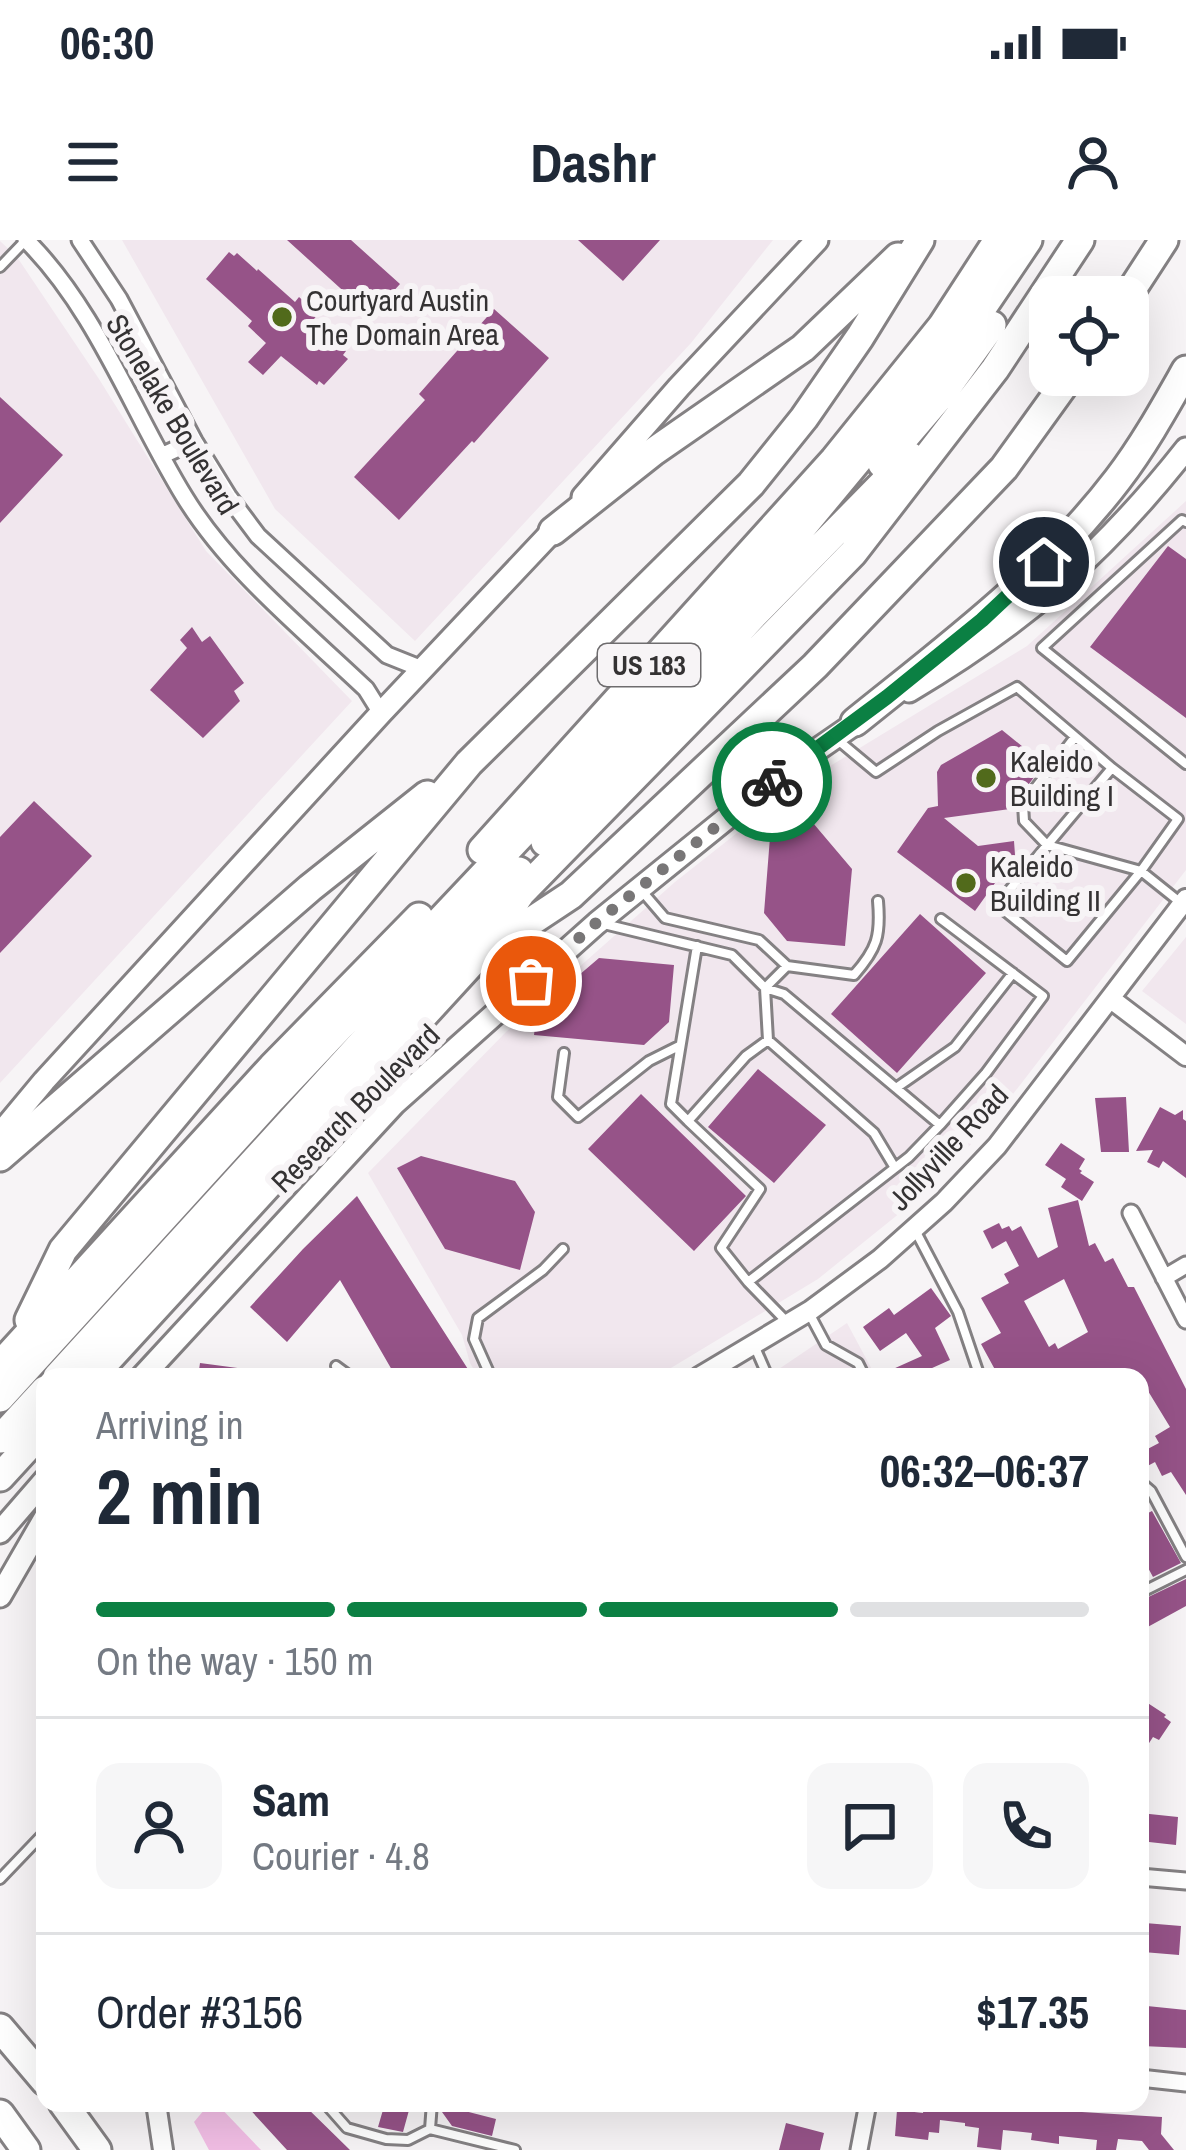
<!DOCTYPE html>
<meta charset="utf-8">
<style>
:root{--surface:#fff;--page:#f6f6f7;--text:#1f2937;--muted:#747a83;--line:#e0e1e3;--accent:#0b8043}
body{margin:0;font-family:"Archivo Narrow",sans-serif;background:var(--page);color:var(--text);height:100vh;display:flex;flex-direction:column;font-size:45px;white-space:nowrap}
*{box-sizing:border-box;margin:0}
p{font-size:39px;color:var(--muted)}
.icon{flex:none;width:66px;height:66px;fill:none;stroke:currentColor;stroke-width:2;stroke-linecap:round;stroke-linejoin:round}
.map{position:relative;flex:1;overflow:hidden}
.side{position:absolute;left:36px;top:1128px;width:1113px;height:744px;display:flex;flex-direction:column;background:var(--surface);border-radius:24px;box-shadow:0 12px 48px #0002}
.side>*{flex:none}
.controls{position:absolute;left:1029px;top:36px;display:grid;gap:24px}
.controls a{display:grid;place-items:center;width:120px;height:120px;border-radius:24px;background:var(--surface);box-shadow:0 12px 48px #0002;font-size:60px}
.pin{position:absolute;display:grid;place-items:center;width:102px;height:102px;color:#fff;margin:-51px;border:6px solid #fff;border-radius:50%;box-shadow:0 3px 12px #0007}
.courier{position:absolute;display:grid;place-items:center;width:120px;height:120px;margin:-60px;border:9px solid #0b8043;border-radius:50%;background:#fff;color:#222;box-shadow:0 3px 15px #0007}
.head em{font-style:normal;font-weight:700}
.head div{display:flex;flex-direction:column-reverse}
.head{display:flex;align-items:center;justify-content:space-between;height:204px;padding:0 60px}
h1{font-size:78px;font-weight:700;line-height:90px}
.bar{display:grid;grid-template-columns:repeat(4,1fr);gap:18px 12px;align-content:center;height:144px;padding:0 60px}
.bar i{height:15px;border-radius:9px;background:var(--line)}
.bar .current{background:var(--accent)}
.bar p{grid-column:span 4}
.line{display:flex;align-items:center;gap:30px;padding:0 60px;border-top:3px solid var(--line)}
.line div{flex:1}
.round{display:grid;place-items:center;flex:none;width:126px;height:126px;border-radius:24px;background:var(--page)}
.status{display:flex;justify-content:space-between;align-items:center;height:84px;padding:0 60px;background:var(--surface);direction:ltr}
.status svg{height:33px;fill:currentColor}
header{display:flex;justify-content:space-between;align-items:center;height:156px;padding:0 60px;background:var(--surface);font-size:54px;font-weight:700}
.map>svg:first-child{display:block}
</style>
<div class="status"><b>06:30</b><svg viewBox="0 0 49 12"><path d="M0 12V9h3v3zM5 12V6h3v6zM10 12V3h3v9zM15 12V0h3v12zM26 1h20v11H26zM47 4h2v5h-2z"/></svg></div>
<header><svg class="icon" aria-label="menu" viewBox="0 0 24 24"><path d="M4 6h16M4 12h16M4 18h16"/></svg>Dashr<svg class="icon" aria-label="person" viewBox="0 0 24 24"><circle cx="12" cy="8" r="4"/><path d="M4 21q1-7 8-7t8 7"/></svg></header>
<div class="map">
<svg width="1186" height="1910" viewBox="0 0 1186 1910">
<rect width="100%" height="100%" fill="#f7f4f6"/>
<path fill="#f1e7ee" d="M122 0H773L691 103 415 401 275 269Z
M0 1 17 17 99 139 206 311 352 461 0 843Z
M1186 261V630L986 889 916 960 818 1039 656 1137H478L470 1123 462 1095 368 933 506 792 675 642 794 548 1027 406Z
M1186 697V784L1142 751Z
M847 1083 876 1137H767Z"/>
<path fill="#f2bee5" d="M210 1863H216L261 1910H209L194 1882Z"/>
<path fill="#965388" fill-rule="evenodd" d="M287 0H351L400 44 371 76Z
M578 0H660L623 41Z
M229 12 234 16 237 13 257 31 258 29 295 62 299 57 318 74 314 79 328 91 326 93 346 111 343 115 348 119 324 145 319 141 317 145 281 116 263 135 248 122 266 103 248 86 252 81 206 39Z
M494 69 549 118 474 203 472 201 399 280 354 237 425 160 419 154Z
M0 157 63 215 0 283Z
M1168 306 1186 319V478L1090 407Z
M192 387 202 402 210 396 244 443 234 451 240 461 203 498 150 450 187 408 180 400Z
M1002 490 1044 524 1010 569 944 578 978 606 1014 601 1015 615 975 671 897 612 928 568 938 566 937 532 941 525Z
M791 557 852 629 845 706 787 701 764 673 772 572Z
M34 561 92 616 0 713V597Z
M920 674 986 733 897 833 831 774Z
M599 718 674 725 669 782 644 805 534 795 537 771Z
M758 829 826 885 774 943 708 887Z
M641 854 746 956 694 1011 588 909Z
M1126 857 1129 912H1101L1095 858Z
M1160 867 1175 875 1183 870V879L1186 881V938L1163 921 1159 928 1147 922 1153 910 1136 911Z
M1061 903 1085 919 1079 929 1082 931 1080 933 1094 942 1082 961 1061 947 1066 939 1045 925Z
M421 916 515 941 535 972 520 1030 445 1009 397 928Z
M357 956 473 1137H396L340 1040 287 1102 250 1067 303 1009Z
M1078 960 1089 1006 1095 1003 1105 1022 1113 1018 1128 1047H1134L1186 1149V1255L1171 1232 1162 1236 1155 1222 1140 1230V1213L1159 1203 1155 1196 1170 1187 1148 1151 1140 1155V1137H999L981 1104 1001 1093 981 1058 1009 1043 1004 1034 1019 1026 1006 1001 992 1009 983 991 999 983 1002 989 1009 986 1012 991 1021 986 1038 1018 1058 1007 1048 968ZM1064 1039 1088 1092 1058 1109 1055 1103 1049 1107 1024 1061Z
M931 1048 951 1076 935 1088 950 1120 912 1137H899L893 1129 922 1116 906 1093 880 1111 863 1087 889 1068 894 1075Z
M200 1123 245 1129 244 1137H198Z
M1152 1271 1181 1323 1153 1337 1140 1313V1277Z
M1186 1339V1366L1144 1389 1140 1382V1361Z
M1140 1458 1166 1475 1164 1477 1171 1482 1159 1500 1153 1497 1140 1517Z
M1140 1573 1178 1577 1176 1605 1140 1601Z
M1145 1683 1181 1686 1179 1715 1143 1712Z
M1147 1766 1186 1770V1808L1142 1806Z
M244 1863H302L350 1910H287Z
M385 1863H411L403 1892 378 1887Z
M442 1863H458L457 1869 496 1879 492 1896 452 1886 442 1872Z
M924 1863H959L1034 1872V1869L1162 1877 1161 1894 1174 1910H1149L1142 1901 1118 1899 1116 1910H1096L1097 1900 1059 1896V1904L1031 1900 1032 1893 1003 1890 1001 1910 977 1907 979 1888 965 1886V1883L940 1880 939 1893 929 1892 928 1900 895 1896 897 1870 923 1873Z
M786 1883 824 1893 820 1910H779Z"/>
<g fill="none" stroke-linecap="round" stroke-linejoin="round">
<defs>
<path id="service" d="M0 27 25 1
M1186 282 1182 280 1042 408 1186 524
M1075 497 1023 564 1024 581 1047 605 1141 631 1178 579 1112 528
M839 501 876 532 938 491 1017 447 1112 528 1002 659 1000 667 1067 721 1141 631 1181 663
M641 650 665 678 759 700 787 726 854 735C877 709 881 696 878 661
M604 684 732 715 765 748 784 754 940 885 986 833 1043 756 941 679
M787 726 765 748 768 800 874 893 895 928
M768 800 746 816 688 881 760 949 721 1008 748 1042 787 1082
M564 813 558 857 578 877 649 821 679 806
M896 848 955 807 1013 733
M688 881 671 864 697 706
M915 990 958 1072 980 1137
M748 1042 909 917 940 885
M809 1073 826 1105 858 1123 865 1137
M754 1105 768 1137
M336 1126 351 1137
M491 1137 474 1099 478 1078 543 1030 563 1009
M1140 1247 1144 1245 1151 1251 1186 1317
M1140 1353 1186 1330
M0 1639 45 1592
M325 1863 347 1888 386 1899 408 1900 430 1889 432 1863
M430 1889 515 1910"/>
<path id="minor" d="M26 0C96 69 133 173 184 256 229 330 304 390 366 449L381 473
M80 0 119 59 194 201 228 256 258 296 387 415 422 429
M161 216 194 201
M1131 973 1186 1080
M1164 1038 1186 1025
M1140 1637 1186 1641
M1140 1838 1186 1843
M859 1910 868 1863"/>
<path id="tertiary" d="M1111 759 1186 816
M699 1137 811 1070 880 1019 944 962 997 906 1186 659
M156 1863 163 1910"/>
<path id="secondary" d="M583 257 679 147 817 0
M909 451C1023 384 1104 313 1186 209
M0 894 44 841 381 473 563 280
M142 1137 394 864 597 683 779 536 866 476
M0 1292 45 1240
M0 1356 45 1278"/>
<path id="trunk" d="M0 1788 45 1841
M63 1863 97 1910
M0 1874 26 1910"/>
<path id="motorway" d="M1127 57 1164 0
M882 224 942 154 992 85
M553 291 653 212 803 108 898 17
M855 482C948 407 1045 335 1118 239 1144 205 1165 167 1186 130
M545 602 751 378 910 216
M482 610 834 220 942 86 998 0
M491 708 571 655 815 426 1004 228 1071 135
M0 917 310 648 427 555
M29 1080 63 1010 469 523 751 244 804 178 860 97 920 0
M0 1125 272 827 419 677
M57 1137 519 631
M92 1137 477 717 521 653 853 313 995 129 1080 0
M0 1158 270 861 737 366 972 83 1028 0
M0 1199 45 1150
M0 1237 45 1188"/>
</defs>
<use href="#service" stroke="#848183" stroke-width="14"/>
<use href="#minor" stroke="#848183" stroke-width="21"/>
<use href="#tertiary" stroke="#848183" stroke-width="24"/>
<use href="#secondary" stroke="#848183" stroke-width="27"/>
<use href="#trunk" stroke="#848183" stroke-width="33"/>
<use href="#motorway" stroke="#848183" stroke-width="33"/>
<use href="#service" stroke="#fff" stroke-width="8"/>
<use href="#minor" stroke="#fff" stroke-width="15"/>
<use href="#tertiary" stroke="#fff" stroke-width="18"/>
<use href="#secondary" stroke="#fff" stroke-width="21"/>
<use href="#trunk" stroke="#fff" stroke-width="27"/>
<use href="#motorway" stroke="#fff" stroke-width="27"/>
</g>
<g fill="none" stroke-linecap="round" stroke-linejoin="round">
<path stroke="#787677" stroke-width="12" stroke-dasharray="0 21.6" d="M531 741 597 682 772 542"/>
<path stroke="#0b8043" stroke-width="15" d="M772 542 887 457 982 380 1044 322"/>
</g>
<g fill="#516a1b" stroke="#f7f4f6" stroke-width="4.5">
<circle cx="282" cy="77" r="12"/>
<circle cx="986" cy="538" r="12"/>
<circle cx="966" cy="643" r="12"/>
</g>
<g text-anchor="middle" dominant-baseline="central" stroke-width="12" stroke-linejoin="round" paint-order="stroke">
<rect fill="#f7f4f6" stroke="#6e6c6e" stroke-width="3" x="598" y="404" width="102" height="42" rx="9"/>
<g font-size="27" font-weight="bold" fill="#343233">
<text x="649" y="425">US 183</text>
</g>
<g font-size="30" fill="#343233" stroke="#f7f4f6" text-anchor="start">
<text x="306" y="60">Courtyard Austin<tspan x="306" dy="34">The Domain Area</tspan></text>
<text x="1010" y="521">Kaleido<tspan x="1010" dy="34">Building I</tspan></text>
<text x="990" y="626">Kaleido<tspan x="990" dy="34">Building II</tspan></text>
</g>
<g font-size="30" fill="#343233" stroke="#f7f4f6">
<text transform="translate(173 174) rotate(59)">Stonelake Boulevard</text>
<text transform="translate(355 868) rotate(-45)">Research Boulevard</text>
<text transform="translate(948 907) rotate(-47)">Jollyville Road</text>
</g>
</g>
</svg>
<div class="controls">
<a><svg class="icon" aria-label="locate" viewBox="0 0 24 24"><circle cx="12" cy="12" r="6"/><path d="M12 2v4M12 18v4M2 12h4M18 12h4"/></svg></a>
</div>
<div class="pin" style="left:531px;top:741px;background:#ea580c"><svg class="icon" aria-label="bag" viewBox="0 0 24 24"><path d="M5 8h14l-1 12H6zM9 8a3 3 0 0 1 6 0"/></svg></div>
<div class="pin" style="left:1044px;top:322px;background:#1f2937"><svg class="icon" aria-label="home" viewBox="0 0 24 24"><path d="M3 11l9-7 9 7M6 9v11h12V9"/></svg></div>
<div class="courier" style="left:772px;top:542px"><svg class="icon" aria-label="bike" viewBox="0 0 24 24"><circle cx="6" cy="16" r="4"/><circle cx="18" cy="16" r="4"/><path d="M6 16l4-8h5l3 8M10 8l3 8H6M13 5h3"/></svg></div>
<section class="side">
<div class="head"><div><h1>2 min</h1><p>Arriving in</p></div><em>06:32–06:37</em></div>
<div class="bar"><i class="current"></i><i class="current"></i><i class="current"></i><i></i><p>On the way · 150 m</p></div>
<div class="line" style="height:216px"><a class="round"><svg class="icon" aria-label="person" viewBox="0 0 24 24"><circle cx="12" cy="8" r="4"/><path d="M4 21q1-7 8-7t8 7"/></svg></a><div><b>Sam</b><p>Courier · 4.8</p></div><a class="round"><svg class="icon" aria-label="chat" viewBox="0 0 24 24"><path d="M4 5h16v11H9l-5 4z"/></svg></a><a class="round"><svg class="icon" aria-label="phone" viewBox="0 0 24 24"><path d="M5 4h4l2 5-3 2q2 4 5 5l2-3 5 2v4C11 20 4 13 5 4z"/></svg></a></div>
<div class="line" style="height:156px"><div>Order #3156</div><b>$17.35</b></div>
</section>
</div>
